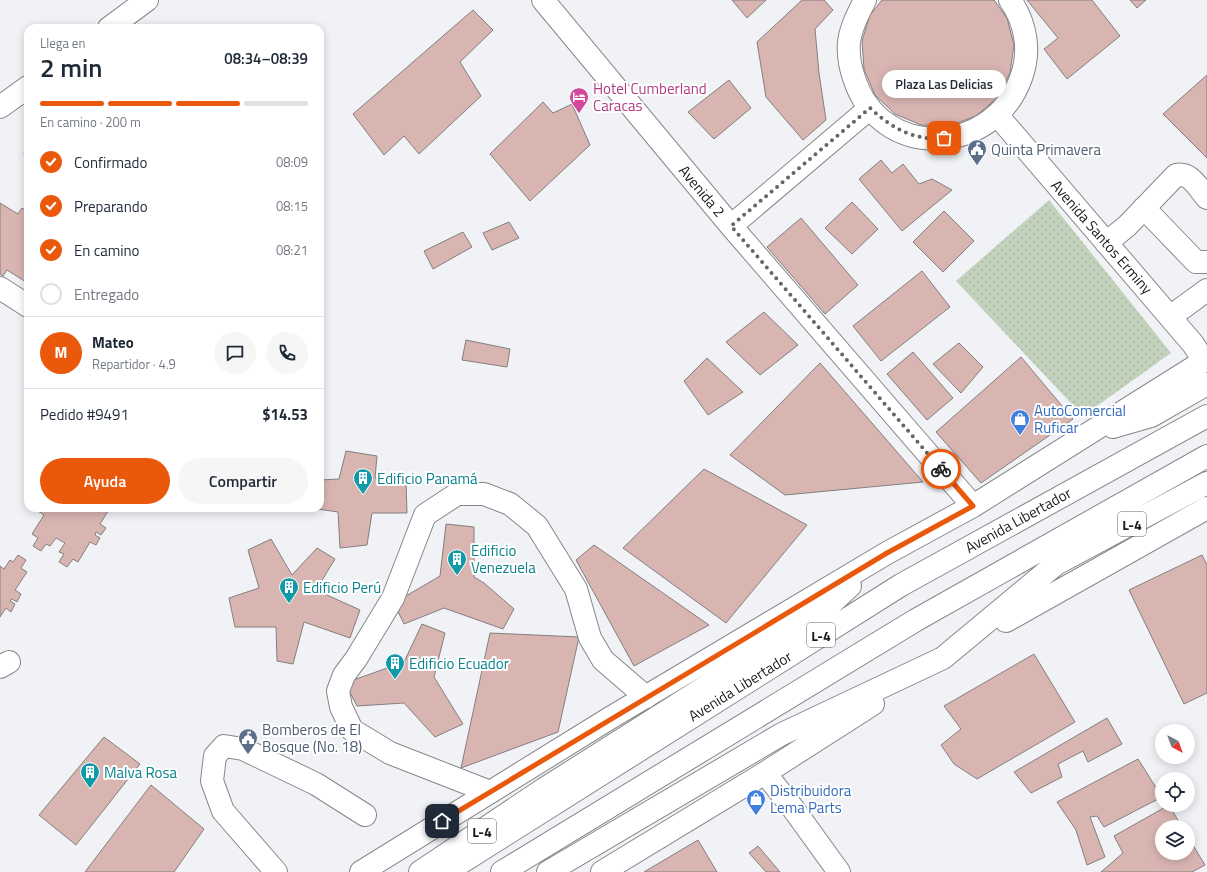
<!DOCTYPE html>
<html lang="es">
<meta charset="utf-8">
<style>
:root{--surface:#fff;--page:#f6f6f7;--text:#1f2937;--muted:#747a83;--line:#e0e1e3;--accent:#ea580c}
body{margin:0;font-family:"Titillium Web",sans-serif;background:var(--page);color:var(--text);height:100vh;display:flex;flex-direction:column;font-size:15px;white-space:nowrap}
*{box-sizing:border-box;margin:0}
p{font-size:13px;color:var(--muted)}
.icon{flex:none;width:22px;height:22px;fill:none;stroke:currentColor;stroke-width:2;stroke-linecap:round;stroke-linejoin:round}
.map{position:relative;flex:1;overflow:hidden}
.details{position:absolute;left:24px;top:24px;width:300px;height:488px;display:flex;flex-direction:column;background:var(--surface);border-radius:12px;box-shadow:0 2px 10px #0003}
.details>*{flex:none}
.needle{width:26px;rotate:139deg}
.fabs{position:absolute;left:1155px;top:724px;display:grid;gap:8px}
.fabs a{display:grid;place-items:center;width:40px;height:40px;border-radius:50%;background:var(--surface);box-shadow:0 2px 10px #0003;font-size:20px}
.pin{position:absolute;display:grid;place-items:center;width:34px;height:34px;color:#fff;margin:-17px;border-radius:8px;box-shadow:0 2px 6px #0006}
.courier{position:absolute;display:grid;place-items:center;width:40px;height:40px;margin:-20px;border:3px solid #ea580c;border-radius:50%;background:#fff;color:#222;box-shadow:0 1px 5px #0007}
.bubble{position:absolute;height:28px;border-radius:14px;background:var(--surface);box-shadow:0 2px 10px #0003;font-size:13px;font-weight:600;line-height:28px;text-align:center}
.overview em{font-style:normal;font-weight:600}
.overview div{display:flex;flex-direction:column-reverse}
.overview{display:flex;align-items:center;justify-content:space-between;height:68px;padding:0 16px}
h1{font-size:26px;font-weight:600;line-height:30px}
.bar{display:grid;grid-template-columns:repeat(4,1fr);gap:6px 4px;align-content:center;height:48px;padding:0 16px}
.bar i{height:5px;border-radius:3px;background:var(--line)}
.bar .current{background:var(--accent)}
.bar p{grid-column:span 4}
.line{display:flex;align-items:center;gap:10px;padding:0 16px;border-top:1px solid var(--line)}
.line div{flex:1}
.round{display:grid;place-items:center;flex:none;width:42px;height:42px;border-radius:21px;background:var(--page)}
ol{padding:0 16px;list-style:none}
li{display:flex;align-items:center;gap:12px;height:44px}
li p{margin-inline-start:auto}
li .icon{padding:4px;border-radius:50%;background:var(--accent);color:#fff;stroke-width:4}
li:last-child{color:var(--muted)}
li i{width:22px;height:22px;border:2px solid var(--line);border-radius:50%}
.action{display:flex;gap:8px;margin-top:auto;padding:8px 16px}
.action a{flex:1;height:46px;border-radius:24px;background:var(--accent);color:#fff;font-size:16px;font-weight:600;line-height:46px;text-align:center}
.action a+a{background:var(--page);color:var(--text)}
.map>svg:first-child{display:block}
</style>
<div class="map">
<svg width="1207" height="872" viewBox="0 0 1207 872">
<defs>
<pattern id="grass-dots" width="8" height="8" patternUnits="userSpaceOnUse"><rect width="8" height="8" fill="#c3d2bd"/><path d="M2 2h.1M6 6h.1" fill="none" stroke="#a7b4a2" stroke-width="1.8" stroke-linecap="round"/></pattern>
</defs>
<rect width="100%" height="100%" fill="#f1f2f6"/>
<path fill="url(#grass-dots)" d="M1049 200 1171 353 1083 416 956 281Z"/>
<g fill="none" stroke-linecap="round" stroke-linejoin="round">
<path stroke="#b4dbe1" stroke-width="7" d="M27 153 28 154"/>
</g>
<path fill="#d9b5b2" stroke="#837f7f" d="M732 0H766L747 18Z
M802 0H824L833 10 815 29 819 73 826 120 803 140 766 97 757 42Z
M882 0H994L1007 18 1014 45 1010 73 997 98 976 116 949 126 921 125 895 114 875 95 864 69 862 41 870 15Z
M1027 0H1092L1120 36 1067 79 1044 49 1058 38Z
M1130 0H1146L1137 8Z
M473 10 493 30 460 62 481 96 419 154 404 136 384 155 353 114Z
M1207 75V158L1163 114Z
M729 80 751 108 714 139 688 112Z
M543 102 553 113 572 104 590 145 530 201 490 154Z
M881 160 892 173 903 164 919 184 932 179 952 190 902 231 859 179Z
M852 202 878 229 852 254 825 228Z
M0 203 18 214 22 208 28 212 26 218 28 219V279L26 282 7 270 3 276 0 274Z
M944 211 974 241 943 272 913 242Z
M801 218 858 285 825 314 767 247Z
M509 222 519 238 492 250 483 233Z
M463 232 472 247 433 269 424 251Z
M922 271 950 307 881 361 853 326Z
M764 312 798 345 760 375 726 342Z
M466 340 510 349 507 367 462 360Z
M959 343 983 367 961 393 933 364Z
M913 352 953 398 927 420 887 374Z
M1021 357 1073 419 981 483 936 432Z
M707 358 743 392 708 415 684 381Z
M820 363 923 482 785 495 730 455Z
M346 451 377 456 375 478 406 481 407 513H372L367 545 340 548 338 512 311 508H320V480L339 479Z
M704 469 807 525 726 623 623 548Z
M40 508H110L100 524 106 528 101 535 96 532 95 535 100 538 96 545 90 542 78 562 73 559 67 567 59 562 64 554 59 552 65 543 56 538 50 546 46 544 41 551 33 546 38 538 32 534 44 515 38 511Z
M446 524 474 527V577L484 583 514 609 503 629 444 608 404 624 394 603 440 576Z
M271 539 292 575 317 548 335 559 316 590 360 610 350 638 304 622 293 664 277 661 276 627H235L229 598 259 588 248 550Z
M594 545 709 625 634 666 576 560Z
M18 555 26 560 21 568 27 572 15 590 21 594 17 602 12 599 10 601 15 604 11 612 6 608 0 617V566L4 569 10 560 13 562Z
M1202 555 1207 565V693L1184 704 1129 590Z
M422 624 445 633 434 677 463 724 435 737 404 703 357 706 345 683 404 662Z
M490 633 579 637 558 732 461 768Z
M1034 654 1075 722 977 779 954 764 941 745 961 729 944 706Z
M1107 718 1122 744 1088 762 1083 751 1058 764 1062 777 1031 793 1014 772Z
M104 737 140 764 76 845 39 815Z
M1138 759 1162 797 1104 827 1097 816 1090 817 1105 857 1087 865 1076 830 1057 802Z
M151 785 204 829 174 872H85Z
M1169 805 1182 827H1162V853H1188V837L1205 865 1192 872H1101L1123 853 1114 836Z
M698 840 717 872H644Z
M758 846 780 872H766L749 853Z"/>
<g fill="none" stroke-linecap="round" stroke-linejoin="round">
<defs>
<path id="minor" d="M543 0 731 226 973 506
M865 0C858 14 851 27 849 42 848 54 850 67 854 78 880 161 992 157 1021 78 1031 51 1026 23 1010 0
M109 28 147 0
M0 107 28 87
M998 116 1193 344 1204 361
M1144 208 1196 262H1207
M731 226 870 108
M1106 243 1127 226 1176 175C1191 172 1198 188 1207 198
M0 288 28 306
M1170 317 1207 290
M0 667 9 662
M765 773 792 807 839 872
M490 792 390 753 352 730 341 707 338 691 344 675 356 659 393 598 425 515 457 494H484L510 504 537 526 576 589 590 638 603 660 646 697
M276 872 223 811 212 781 215 756 224 746 243 749 316 784 365 815"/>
<path id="major" d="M1113 427 1151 416 1207 384
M1006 621 1207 508
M361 872 610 718 887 553 973 506 1207 359
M420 872 544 789 803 625 823 611 850 586
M446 872 901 585 1207 416
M502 872 916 620 1207 456
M548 872 782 734 943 658 1056 564 1207 483
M602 872 765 773 873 704"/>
</defs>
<use href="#minor" stroke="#86878a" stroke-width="24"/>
<use href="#major" stroke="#86878a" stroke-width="24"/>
<use href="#minor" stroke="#fff" stroke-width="22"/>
<use href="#major" stroke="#fff" stroke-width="22"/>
</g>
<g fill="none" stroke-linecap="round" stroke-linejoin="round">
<path stroke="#656668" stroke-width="4" stroke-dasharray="0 7.2" d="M941 469 731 226 870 108C892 128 913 141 944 138"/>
<path stroke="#ea580c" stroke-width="5" d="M442 821 887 553 973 506 941 469"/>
</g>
<defs>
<symbol id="hotel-pin" viewBox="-11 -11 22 30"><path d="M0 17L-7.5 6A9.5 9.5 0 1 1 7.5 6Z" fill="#d1479c" stroke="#fff"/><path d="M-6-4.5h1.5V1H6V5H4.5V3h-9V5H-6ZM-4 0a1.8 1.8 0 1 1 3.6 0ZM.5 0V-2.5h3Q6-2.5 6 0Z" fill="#fff"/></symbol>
<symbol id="civic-pin" viewBox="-11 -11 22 30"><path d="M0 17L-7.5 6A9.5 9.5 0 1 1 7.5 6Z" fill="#5c6f8a" stroke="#fff"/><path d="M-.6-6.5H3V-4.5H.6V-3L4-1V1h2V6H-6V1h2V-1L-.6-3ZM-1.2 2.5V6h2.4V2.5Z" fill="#fff"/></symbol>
<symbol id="shop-pin" viewBox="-11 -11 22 30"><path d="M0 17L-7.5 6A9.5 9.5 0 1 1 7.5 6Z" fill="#3f7fe0" stroke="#fff"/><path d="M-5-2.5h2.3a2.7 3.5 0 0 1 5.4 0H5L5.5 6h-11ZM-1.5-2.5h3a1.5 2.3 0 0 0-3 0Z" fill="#fff"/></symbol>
<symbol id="building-pin" viewBox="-11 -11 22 30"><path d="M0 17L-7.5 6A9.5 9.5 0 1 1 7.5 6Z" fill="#0f9aa8" stroke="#fff"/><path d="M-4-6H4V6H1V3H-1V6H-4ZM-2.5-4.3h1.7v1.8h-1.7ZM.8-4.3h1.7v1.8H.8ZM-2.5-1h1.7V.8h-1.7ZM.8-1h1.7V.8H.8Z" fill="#fff"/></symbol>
</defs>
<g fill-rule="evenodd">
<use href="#hotel-pin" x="568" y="86" width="22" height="30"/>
<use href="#civic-pin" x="966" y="138" width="22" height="30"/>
<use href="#shop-pin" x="1009" y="408" width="22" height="30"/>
<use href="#building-pin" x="352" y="467" width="22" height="30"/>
<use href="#building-pin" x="446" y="548" width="22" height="30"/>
<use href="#building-pin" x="278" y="576" width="22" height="30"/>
<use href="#building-pin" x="384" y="652" width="22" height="30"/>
<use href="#civic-pin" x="237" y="727" width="22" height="30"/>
<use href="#building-pin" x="79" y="761" width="22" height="30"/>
<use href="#shop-pin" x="745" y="788" width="22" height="30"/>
</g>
<g text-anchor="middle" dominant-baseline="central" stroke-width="4" stroke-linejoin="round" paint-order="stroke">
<g fill="#fff" stroke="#5f5f5f" stroke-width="1">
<rect x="1118" y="512" width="28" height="24" rx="3"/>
<rect x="807" y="623" width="28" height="24" rx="3"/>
<rect x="468" y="819" width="28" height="24" rx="3"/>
</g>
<g font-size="14" font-weight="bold" fill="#1a1a1b">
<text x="1132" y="524">L-4</text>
<text x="821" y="635">L-4</text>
<text x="482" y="831">L-4</text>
</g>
<g font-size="15" fill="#b23c85" stroke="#fff" text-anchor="start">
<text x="593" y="88">Hotel Cumberland<tspan x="593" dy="17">Caracas</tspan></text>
</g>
<g font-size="15" fill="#4e5e75" stroke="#fff" text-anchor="start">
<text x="991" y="149">Quinta Primavera</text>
<text x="262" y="729">Bomberos de El<tspan x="262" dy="17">Bosque (No. 18)</tspan></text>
</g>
<g font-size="15" fill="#1a1a1b" stroke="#fff">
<text transform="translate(702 191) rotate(50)">Avenida 2</text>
<text transform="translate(1102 237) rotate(49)">Avenida Santos Erminy</text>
<text transform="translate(1018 520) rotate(-29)">Avenida Libertador</text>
<text transform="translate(740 686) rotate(-32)">Avenida Libertador</text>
</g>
<g font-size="15" fill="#366cbe" stroke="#fff" text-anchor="start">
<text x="1034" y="410">AutoComercial<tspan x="1034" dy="17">Ruficar</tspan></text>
<text x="770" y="790">Distribuidora<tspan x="770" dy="17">Lema Parts</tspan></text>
</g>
<g font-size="15" fill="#0d838f" stroke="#fff" text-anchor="start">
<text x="377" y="478">Edificio Panamá</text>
<text x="471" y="550">Edificio<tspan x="471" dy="17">Venezuela</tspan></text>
<text x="303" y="587">Edificio Perú</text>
<text x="409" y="663">Edificio Ecuador</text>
<text x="104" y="772">Malva Rosa</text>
</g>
</g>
</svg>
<div class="fabs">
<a><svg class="needle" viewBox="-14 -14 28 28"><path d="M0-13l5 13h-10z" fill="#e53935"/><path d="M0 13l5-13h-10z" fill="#747a83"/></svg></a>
<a><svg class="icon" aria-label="locate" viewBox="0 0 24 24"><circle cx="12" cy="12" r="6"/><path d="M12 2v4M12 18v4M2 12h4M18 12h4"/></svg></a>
<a><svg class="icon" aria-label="layers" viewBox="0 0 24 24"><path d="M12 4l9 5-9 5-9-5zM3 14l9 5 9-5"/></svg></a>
</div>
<div class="pin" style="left:944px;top:138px;background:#ea580c"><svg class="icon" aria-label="bag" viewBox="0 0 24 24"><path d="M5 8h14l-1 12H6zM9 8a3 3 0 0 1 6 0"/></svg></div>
<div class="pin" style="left:442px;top:821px;background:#1f2937"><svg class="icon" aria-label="home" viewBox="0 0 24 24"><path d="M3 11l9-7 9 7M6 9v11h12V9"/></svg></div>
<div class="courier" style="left:941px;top:469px"><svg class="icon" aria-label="bike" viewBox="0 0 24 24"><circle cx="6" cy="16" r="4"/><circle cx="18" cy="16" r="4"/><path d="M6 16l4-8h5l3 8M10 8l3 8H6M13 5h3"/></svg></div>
<div class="bubble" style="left:882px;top:70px;width:124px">Plaza Las Delicias</div>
<section class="details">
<div class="overview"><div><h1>2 min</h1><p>Llega en</p></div><em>08:34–08:39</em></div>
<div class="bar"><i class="current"></i><i class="current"></i><i class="current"></i><i></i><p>En camino · 200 m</p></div>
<ol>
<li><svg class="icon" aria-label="check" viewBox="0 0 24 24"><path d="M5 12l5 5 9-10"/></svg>Confirmado<p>08:09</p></li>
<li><svg class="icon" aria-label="check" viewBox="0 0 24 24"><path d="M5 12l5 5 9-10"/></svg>Preparando<p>08:15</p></li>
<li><svg class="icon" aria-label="check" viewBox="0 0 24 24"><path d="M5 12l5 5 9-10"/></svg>En camino<p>08:21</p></li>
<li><i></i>Entregado</li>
</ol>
<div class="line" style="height:72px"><b class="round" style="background:var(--accent);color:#fff">M</b><div><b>Mateo</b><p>Repartidor · 4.9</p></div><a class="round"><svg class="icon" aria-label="chat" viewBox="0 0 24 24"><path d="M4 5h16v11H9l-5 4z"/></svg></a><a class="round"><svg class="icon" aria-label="phone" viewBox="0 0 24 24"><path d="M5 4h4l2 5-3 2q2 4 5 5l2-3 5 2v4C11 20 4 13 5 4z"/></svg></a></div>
<div class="line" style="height:52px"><div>Pedido #9491</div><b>$14.53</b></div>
<div class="action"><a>Ayuda</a><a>Compartir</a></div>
</section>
</div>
